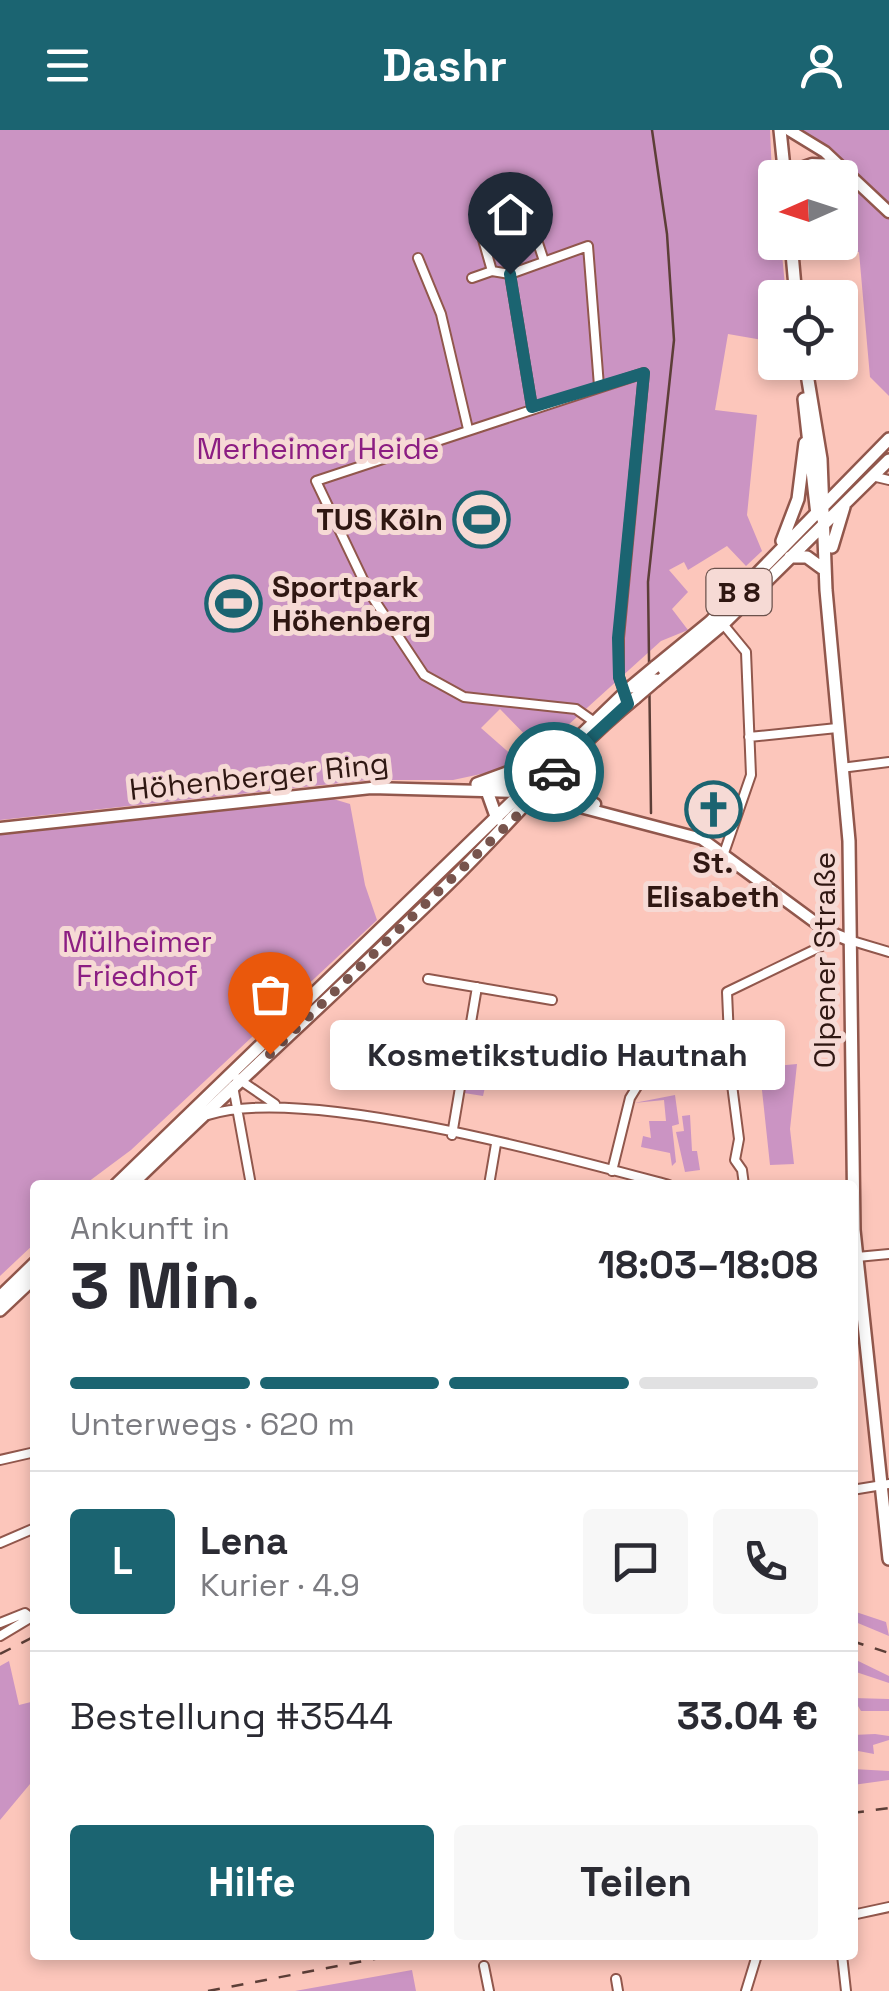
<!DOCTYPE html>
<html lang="de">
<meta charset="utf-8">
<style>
:root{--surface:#fff;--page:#f7f7f7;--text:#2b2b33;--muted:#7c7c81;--line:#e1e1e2;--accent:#1b6471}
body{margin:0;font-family:"Space Grotesk",sans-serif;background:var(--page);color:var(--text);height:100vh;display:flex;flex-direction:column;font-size:38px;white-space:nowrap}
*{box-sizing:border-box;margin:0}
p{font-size:32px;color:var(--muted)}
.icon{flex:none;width:55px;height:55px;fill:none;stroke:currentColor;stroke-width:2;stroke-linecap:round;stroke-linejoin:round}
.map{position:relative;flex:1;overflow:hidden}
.drawer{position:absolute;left:30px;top:1050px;width:828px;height:780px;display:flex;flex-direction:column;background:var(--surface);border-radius:10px;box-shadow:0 5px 15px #0003}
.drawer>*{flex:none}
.needle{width:65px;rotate:267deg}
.fabs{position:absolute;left:758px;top:30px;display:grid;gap:20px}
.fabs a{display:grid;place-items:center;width:100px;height:100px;border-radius:10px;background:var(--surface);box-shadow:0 5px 15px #0003;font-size:50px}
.pin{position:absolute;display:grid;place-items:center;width:85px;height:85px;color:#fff;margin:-102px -42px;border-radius:50% 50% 50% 0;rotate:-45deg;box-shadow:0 0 10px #0007}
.pin .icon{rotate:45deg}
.courier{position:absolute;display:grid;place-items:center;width:100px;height:100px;margin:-50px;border:8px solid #1b6471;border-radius:50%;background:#fff;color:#222;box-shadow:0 2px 12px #0007}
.bubble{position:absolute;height:70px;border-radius:10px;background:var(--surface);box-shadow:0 5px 15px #0003;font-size:32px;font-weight:700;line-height:70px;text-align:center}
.headline em{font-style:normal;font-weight:700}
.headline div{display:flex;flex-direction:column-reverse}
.headline{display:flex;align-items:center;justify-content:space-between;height:170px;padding:0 40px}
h1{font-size:65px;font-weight:700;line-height:75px}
.bar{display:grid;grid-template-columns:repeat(4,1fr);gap:15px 10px;align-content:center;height:120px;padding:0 40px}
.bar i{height:12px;border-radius:8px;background:var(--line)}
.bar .on{background:var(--accent)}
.bar p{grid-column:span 4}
.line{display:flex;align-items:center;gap:25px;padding:0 40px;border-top:2px solid var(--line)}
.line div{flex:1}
.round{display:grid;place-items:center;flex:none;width:105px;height:105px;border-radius:10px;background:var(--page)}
.action{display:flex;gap:20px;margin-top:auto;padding:20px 40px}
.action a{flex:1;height:115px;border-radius:10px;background:var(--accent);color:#fff;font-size:40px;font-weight:700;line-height:115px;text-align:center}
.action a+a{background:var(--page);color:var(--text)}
header{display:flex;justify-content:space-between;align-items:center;height:130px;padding:0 40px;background:var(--accent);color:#fff;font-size:45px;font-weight:700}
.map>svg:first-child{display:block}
</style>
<header><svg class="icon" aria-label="menu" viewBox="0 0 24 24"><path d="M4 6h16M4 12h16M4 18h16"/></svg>Dashr<svg class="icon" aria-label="person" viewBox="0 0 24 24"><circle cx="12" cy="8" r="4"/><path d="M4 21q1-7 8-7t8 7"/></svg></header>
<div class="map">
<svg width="889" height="1861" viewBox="0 0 889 1861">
<rect width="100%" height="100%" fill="#fcc6bb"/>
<path fill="#cb94c3" d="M0 0H770L775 112 781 113 786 167 775 168V212L728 204 715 280 757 285 747 385 762 421 746 436 727 416 688 440 684 432 669 440 688 462 672 479 688 500 661 511 546 615 539 619 500 579 481 598 523 635 453 650H368L0 690Z
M799 0H889V76L833 23Z
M819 39 840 43 889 89V266L870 247 859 122 802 124 801 113 840 112V48L795 47Z
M330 668 350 674 365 755 377 790 131 1020 84 1055H35V1113L0 1146V704Z
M477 893 499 897 483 966 464 963Z
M506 896 542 902 533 933 498 924Z
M670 925 674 957 657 959 653 927Z
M797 934 790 999 794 1034 770 1035 761 951H756L755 938Z
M675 965 679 994 672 996 676 1032 672 1036 670 1023 641 1017 643 1006 651 1008 649 991H666L664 970 634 973Z
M690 985 692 1021H697L700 1040 685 1042 676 1002 684 1001 682 986Z
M853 1481 886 1492 889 1506 853 1491Z
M852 1528 889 1546V1553L853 1541Z
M9 1531 19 1575 35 1571V1648L0 1690V1536Z
M853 1568 889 1569V1581H861Z
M875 1604 889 1606V1610L873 1615 874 1624 853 1620V1605Z
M853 1639 889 1641V1650L853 1655Z
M412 1840 416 1861H295Z"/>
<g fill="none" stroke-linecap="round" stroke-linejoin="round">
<defs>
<path id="street" d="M530 89 544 131
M482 106 492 141
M418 128 441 184 468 299
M510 144 532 277
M472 148 492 141 510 144 588 116 599 256
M872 346 889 350
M723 494 746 522 751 645 724 723
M593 591 576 579 464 567 424 545 369 462 316 351 644 243 619 508V547L626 567
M749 607 837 598
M841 638 889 632
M849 810 889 822
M428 849 552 870
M353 899 361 910 466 927
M730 931 727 862 820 817 827 801
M565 933 630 944 638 955 630 968 612 1041
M731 947 739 1009 735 1030 742 1040 744 1055
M237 948 275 974
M233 956 251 1055
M208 985C303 954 565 1027 669 1055
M452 1005 477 857
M489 1055 496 1014
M857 1127 889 1124
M0 1330 35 1322
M852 1360 889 1354
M0 1413 35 1398
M0 1493 25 1483 30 1487
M0 1506 35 1485
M852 1785 889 1777
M842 1825 846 1861
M484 1836 489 1861
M616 1849 618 1861
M746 1861 757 1825"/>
<path id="secondary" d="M789 0 825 22 889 82
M784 44 812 34 838 35
M490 652 542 657 595 674
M0 698 371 658 523 662 702 709 827 801 849 810"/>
<path id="primary" d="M780 0 785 48
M791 112 796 168
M805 232 821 329 826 460 849 711 854 1100 889 1429
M804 269 817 385
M782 411 798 369 805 313
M832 417 844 377
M790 427H807L822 438
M655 537 710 492 889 309
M656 550 723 494 889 330
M477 654 550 627
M487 661 497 689
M116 1055 631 557
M131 1055C235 954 342 857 446 756 510 694 566 624 635 568
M0 1167 35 1133
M0 1180 35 1147"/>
</defs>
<use href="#street" stroke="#91574c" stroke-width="12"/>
<use href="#secondary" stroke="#91574c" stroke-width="15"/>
<use href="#primary" stroke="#91574c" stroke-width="16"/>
<use href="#street" stroke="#fff" stroke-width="8"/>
<use href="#secondary" stroke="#fff" stroke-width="10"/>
<use href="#primary" stroke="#fff" stroke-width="11"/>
<path stroke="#5c3e37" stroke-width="2.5" d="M651 683 648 452 674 210 667 104 652 0"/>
<path stroke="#5c3e37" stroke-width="2.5" stroke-dasharray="12 12" stroke-linecap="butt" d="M852 1511 889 1523
M0 1524 35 1506
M852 1683 889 1678
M208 1861 395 1825"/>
<defs>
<path id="primary-bridge" d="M631 557 655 537
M635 568 656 550"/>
</defs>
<use href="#primary-bridge" stroke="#91574c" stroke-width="16" stroke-linecap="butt"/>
<use href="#primary-bridge" stroke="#fff" stroke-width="11"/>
</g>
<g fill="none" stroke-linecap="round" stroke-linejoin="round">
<path stroke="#77544d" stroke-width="10" stroke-dasharray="0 18" d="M270 924 525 678 554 642"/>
<path stroke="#1b6471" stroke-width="12" d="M510 144 532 277 644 243 618 508 619 547 628 574 554 642"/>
</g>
<defs>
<symbol id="stadium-ring" viewBox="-11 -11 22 22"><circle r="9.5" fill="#f6dad5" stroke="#1b6471" stroke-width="1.5"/><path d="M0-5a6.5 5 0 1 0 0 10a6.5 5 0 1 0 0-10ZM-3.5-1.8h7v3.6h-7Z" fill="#1b6471"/></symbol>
<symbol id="church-ring" viewBox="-11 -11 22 22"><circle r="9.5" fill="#f6dad5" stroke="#1b6471" stroke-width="1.5"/><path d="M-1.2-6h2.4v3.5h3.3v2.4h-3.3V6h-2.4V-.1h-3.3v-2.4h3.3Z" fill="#1b6471"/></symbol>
</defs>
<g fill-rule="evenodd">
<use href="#stadium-ring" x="450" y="358" width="63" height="63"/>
<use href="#stadium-ring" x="202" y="442" width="63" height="63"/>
<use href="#church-ring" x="682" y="648" width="63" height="63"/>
</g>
<g text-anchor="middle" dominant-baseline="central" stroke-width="10" stroke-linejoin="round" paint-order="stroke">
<rect fill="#f6dad5" stroke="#6b524c" stroke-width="2.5" x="706.5" y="439" width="65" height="46" rx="8"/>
<g font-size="28" font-weight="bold" fill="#2f1712">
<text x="739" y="462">B 8</text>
</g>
<g font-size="30" fill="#8c1e83" stroke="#f6dad5">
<text x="318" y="318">Merheimer Heide</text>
<text x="137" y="811">Mülheimer<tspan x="137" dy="34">Friedhof</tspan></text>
</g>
<g font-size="30" font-weight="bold" fill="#2f1712" stroke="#f6dad5" text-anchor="end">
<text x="443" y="389">TUS Köln</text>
<text x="272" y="456" text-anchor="start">Sportpark<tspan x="272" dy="34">Höhenberg</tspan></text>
<text x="713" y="732" text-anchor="middle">St.<tspan x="713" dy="34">Elisabeth</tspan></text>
</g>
<g font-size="30" fill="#2f1712" stroke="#f6dad5">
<text transform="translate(259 646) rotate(-6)">Höhenberger Ring</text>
<text transform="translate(824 830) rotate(-90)">Olpener Straße</text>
</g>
</g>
</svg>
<div class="fabs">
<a><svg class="needle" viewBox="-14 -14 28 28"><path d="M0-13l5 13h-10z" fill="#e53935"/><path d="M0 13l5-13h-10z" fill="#7c7c81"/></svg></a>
<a><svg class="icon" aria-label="locate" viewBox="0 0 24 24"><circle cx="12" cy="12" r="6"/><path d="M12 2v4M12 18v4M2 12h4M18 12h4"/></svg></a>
</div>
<div class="pin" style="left:270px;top:924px;background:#ea580c"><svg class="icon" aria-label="bag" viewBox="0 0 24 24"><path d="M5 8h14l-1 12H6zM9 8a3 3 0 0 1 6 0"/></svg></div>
<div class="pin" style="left:510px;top:144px;background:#1f2937"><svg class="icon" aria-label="home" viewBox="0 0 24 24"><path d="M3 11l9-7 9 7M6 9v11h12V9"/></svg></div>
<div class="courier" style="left:554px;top:642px"><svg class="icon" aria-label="car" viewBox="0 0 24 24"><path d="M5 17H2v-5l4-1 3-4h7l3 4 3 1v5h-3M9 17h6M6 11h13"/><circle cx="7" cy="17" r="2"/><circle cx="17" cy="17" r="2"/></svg></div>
<div class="bubble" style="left:330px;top:890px;width:455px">Kosmetikstudio Hautnah</div>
<section class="drawer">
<div class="headline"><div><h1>3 Min.</h1><p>Ankunft in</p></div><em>18:03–18:08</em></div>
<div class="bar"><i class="on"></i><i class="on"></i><i class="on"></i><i></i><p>Unterwegs · 620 m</p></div>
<div class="line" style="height:180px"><b class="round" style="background:var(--accent);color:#fff">L</b><div><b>Lena</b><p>Kurier · 4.9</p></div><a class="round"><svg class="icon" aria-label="chat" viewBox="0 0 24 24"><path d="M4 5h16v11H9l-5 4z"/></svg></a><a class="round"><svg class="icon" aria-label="phone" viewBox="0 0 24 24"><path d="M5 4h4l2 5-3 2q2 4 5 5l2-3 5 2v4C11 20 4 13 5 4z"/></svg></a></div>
<div class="line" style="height:130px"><div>Bestellung #3544</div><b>33.04 €</b></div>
<div class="action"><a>Hilfe</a><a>Teilen</a></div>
</section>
</div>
